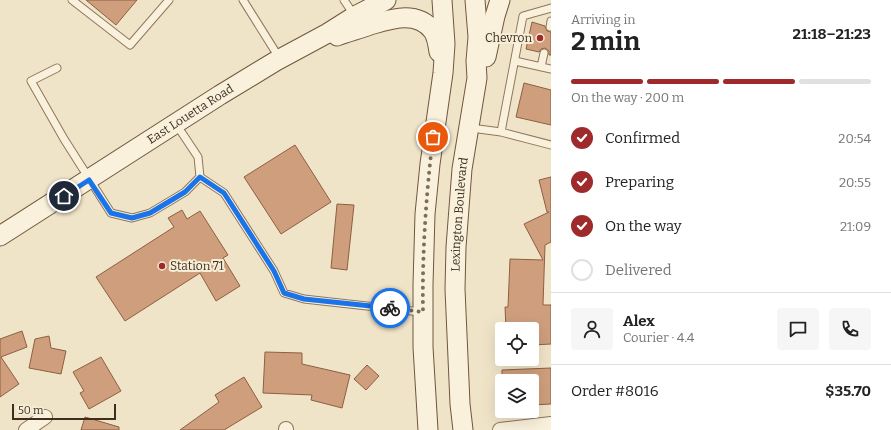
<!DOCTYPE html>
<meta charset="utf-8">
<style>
:root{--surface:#fff;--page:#f6f6f6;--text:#222;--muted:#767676;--line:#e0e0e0;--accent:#9e2a2b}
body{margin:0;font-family:Bitter,serif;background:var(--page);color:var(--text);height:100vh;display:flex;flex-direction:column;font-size:15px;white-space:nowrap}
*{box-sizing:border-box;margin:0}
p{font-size:13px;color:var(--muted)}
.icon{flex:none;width:22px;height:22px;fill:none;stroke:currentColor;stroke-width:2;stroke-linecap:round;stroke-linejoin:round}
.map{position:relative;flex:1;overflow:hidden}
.sheet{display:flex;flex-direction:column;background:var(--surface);width:340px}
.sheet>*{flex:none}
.buttons{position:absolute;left:495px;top:322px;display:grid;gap:8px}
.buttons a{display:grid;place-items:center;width:44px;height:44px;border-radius:4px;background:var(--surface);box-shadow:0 4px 16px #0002;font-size:20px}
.scale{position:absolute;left:12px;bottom:10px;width:104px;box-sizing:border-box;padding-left:4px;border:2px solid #3d2e20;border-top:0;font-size:11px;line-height:14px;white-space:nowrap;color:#3d2e20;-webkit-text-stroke:3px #f7eed8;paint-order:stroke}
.pin{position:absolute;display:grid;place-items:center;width:34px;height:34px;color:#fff;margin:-17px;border:2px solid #fff;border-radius:50%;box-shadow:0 1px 4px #0007}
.courier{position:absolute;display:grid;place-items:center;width:40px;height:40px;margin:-20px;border:3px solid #1a73e8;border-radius:50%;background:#fff;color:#222;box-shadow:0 1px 5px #0007}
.overview em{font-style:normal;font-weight:700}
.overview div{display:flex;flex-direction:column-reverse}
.overview{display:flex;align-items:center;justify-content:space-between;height:68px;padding:0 20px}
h1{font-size:26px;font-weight:700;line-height:30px}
.bar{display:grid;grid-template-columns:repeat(4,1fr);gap:6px 4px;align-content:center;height:48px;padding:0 20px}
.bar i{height:5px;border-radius:3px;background:var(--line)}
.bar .selected{background:var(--accent)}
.bar p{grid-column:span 4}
.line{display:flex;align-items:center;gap:10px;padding:0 20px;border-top:1px solid var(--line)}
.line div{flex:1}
.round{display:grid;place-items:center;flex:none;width:42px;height:42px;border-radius:4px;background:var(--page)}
ol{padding:0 20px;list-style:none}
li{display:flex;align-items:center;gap:12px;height:44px}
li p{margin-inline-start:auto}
li .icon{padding:4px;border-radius:50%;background:var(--accent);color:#fff;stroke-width:4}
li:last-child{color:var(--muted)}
li i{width:22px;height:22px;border:2px solid var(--line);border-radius:50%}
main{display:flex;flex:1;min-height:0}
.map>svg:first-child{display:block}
</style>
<main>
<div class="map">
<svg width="551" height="430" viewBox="0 0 551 430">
<rect width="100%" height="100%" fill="#f0e4c8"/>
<path fill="#cf9f7d" stroke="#8d5f41" d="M86 0H137L116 25Z
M532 22 545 26 547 31 551 32V55H549V51L545 48 541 49 539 52 526 49Z
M524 83 551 90V125L516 117Z
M295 145 331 202 281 234 244 177Z
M551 177V242L545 245 543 305H551V344L532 345V329H506L505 307H508L510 259 543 260 524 224 549 212H547L539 180Z
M337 204 354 205 347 270 331 268Z
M182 210 187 219 200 211 228 255 223 258 240 286 216 301 200 273 125 321 96 277 174 227 168 218Z
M22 331 27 347 1 357 19 384 0 397V339Z
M49 336 51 348 66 351 61 374 29 368 35 339Z
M265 352 302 353V364L350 375 342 408 311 400 312 395 263 393Z
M101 357 121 391 89 409 80 393 84 391 73 372Z
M367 365 379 376 366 390 354 379Z
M551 368V404L532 405V381H502V370Z
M244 377 262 407 224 430H180L219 402 215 395Z
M85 417 119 427V430H81Z"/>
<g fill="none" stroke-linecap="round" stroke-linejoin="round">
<defs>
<path id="lane" d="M72 0 130 45 169 0
M243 0 280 59
M344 0 354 15
M550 27 551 21
M515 61 551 69
M541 67 544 53
M57 68 31 81 64 139 111 213 132 218 150 213 185 192 200 177 198 157 176 124
M471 128 501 132 523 16 551 8
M501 132 551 145
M200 177 224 193 274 271 284 293 304 299 421 312"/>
<path id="street" d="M286 429V430
M26 430 45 417
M500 430 551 424"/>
<g id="secondary">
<path d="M337 36C348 32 359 29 370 25 391 19 417 10 433 31 437 37 438 45 439 52"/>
<path d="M486 57 495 16 500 0"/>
<path id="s1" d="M0 236 220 95 276 61 328 33 355 16 386 0"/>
<path d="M428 430 423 347V285L425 214 430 164 443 73 445 44 442 0"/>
<path id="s2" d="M463 430 460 404 455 289 456 247 462 169 477 78 476 61 478 37 475 0"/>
</g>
</defs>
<use href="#lane" stroke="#8d765c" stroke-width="9"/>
<use href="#street" stroke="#8d765c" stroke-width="16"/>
<use href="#secondary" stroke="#6f573f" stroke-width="21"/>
<use href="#lane" stroke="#faf1dc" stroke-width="7"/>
<use href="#street" stroke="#faf1dc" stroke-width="14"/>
<use href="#secondary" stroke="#faf1dc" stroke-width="19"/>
</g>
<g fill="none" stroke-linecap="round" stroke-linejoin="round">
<path stroke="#7c6e5b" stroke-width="4" stroke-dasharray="0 7.2" d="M390 308 423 312C422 254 426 195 433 137"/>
<path stroke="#1a73e8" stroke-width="5" d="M64 196 89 180 111 213 132 218 150 213 185 192 200 177 224 193 274 271 284 293 304 299 390 308"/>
</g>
<g fill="#9e2a2b" stroke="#f7eed8" stroke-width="1.5">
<circle cx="540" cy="38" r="4"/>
<circle cx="162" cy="266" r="4"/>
</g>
<g text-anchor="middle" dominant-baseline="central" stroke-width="4" stroke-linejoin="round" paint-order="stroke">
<g font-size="12" fill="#3d2e20" stroke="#f7eed8" text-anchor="end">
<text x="532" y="38">Chevron</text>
<text x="170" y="266" text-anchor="start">Station 71</text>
</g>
<g font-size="12" fill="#3d2e20" stroke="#f7eed8">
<text stroke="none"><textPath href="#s1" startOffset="226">East Louetta Road</textPath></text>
<text stroke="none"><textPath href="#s2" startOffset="216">Lexington Boulevard</textPath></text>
</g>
</g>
</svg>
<div class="buttons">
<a><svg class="icon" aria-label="locate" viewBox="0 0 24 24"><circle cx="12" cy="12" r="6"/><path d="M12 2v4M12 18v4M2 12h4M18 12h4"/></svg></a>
<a><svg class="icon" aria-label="layers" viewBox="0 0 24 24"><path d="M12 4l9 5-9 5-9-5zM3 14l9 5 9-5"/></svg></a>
</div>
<div class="scale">50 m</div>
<div class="pin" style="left:433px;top:137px;background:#ea580c"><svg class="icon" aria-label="bag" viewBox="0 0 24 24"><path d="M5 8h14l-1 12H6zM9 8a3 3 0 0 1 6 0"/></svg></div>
<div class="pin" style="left:64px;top:196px;background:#1f2937"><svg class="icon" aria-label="home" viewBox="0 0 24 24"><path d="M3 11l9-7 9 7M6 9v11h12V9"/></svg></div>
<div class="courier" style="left:390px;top:308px"><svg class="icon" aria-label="bike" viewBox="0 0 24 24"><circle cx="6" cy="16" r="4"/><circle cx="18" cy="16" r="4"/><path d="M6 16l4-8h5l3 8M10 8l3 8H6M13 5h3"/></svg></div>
</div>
<section class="sheet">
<div class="overview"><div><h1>2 min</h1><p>Arriving in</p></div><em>21:18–21:23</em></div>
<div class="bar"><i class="selected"></i><i class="selected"></i><i class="selected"></i><i></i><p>On the way · 200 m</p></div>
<ol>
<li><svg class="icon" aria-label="check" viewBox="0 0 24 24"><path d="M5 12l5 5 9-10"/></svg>Confirmed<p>20:54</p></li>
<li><svg class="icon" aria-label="check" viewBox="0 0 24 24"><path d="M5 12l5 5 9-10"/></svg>Preparing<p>20:55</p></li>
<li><svg class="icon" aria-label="check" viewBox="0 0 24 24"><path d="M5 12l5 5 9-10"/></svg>On the way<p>21:09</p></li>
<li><i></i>Delivered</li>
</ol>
<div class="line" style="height:72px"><a class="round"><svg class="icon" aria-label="person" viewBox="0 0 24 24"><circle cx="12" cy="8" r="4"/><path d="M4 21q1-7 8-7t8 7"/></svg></a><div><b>Alex</b><p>Courier · 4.4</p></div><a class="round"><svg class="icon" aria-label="chat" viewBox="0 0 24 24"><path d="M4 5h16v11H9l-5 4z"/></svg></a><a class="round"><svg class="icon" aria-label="phone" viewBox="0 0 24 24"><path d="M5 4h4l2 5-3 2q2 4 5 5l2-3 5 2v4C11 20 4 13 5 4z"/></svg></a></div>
<div class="line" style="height:52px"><div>Order #8016</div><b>$35.70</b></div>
</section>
</main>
